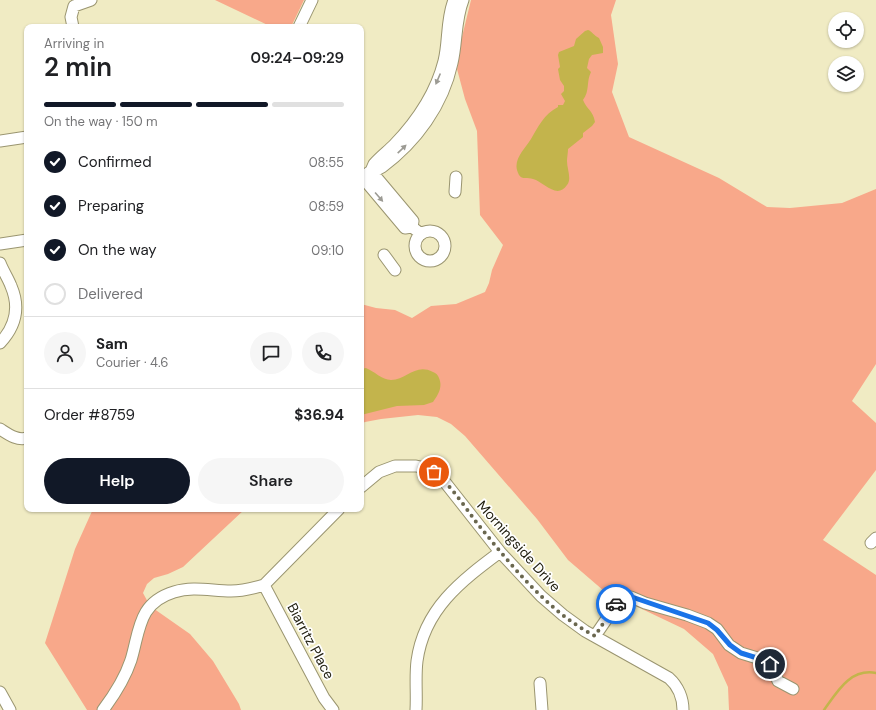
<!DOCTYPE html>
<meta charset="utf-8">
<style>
:root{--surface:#fff;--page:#f6f6f6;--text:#202124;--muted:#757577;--line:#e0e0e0;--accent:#111827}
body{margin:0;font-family:"DM Sans",sans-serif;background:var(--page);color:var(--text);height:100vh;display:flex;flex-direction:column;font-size:15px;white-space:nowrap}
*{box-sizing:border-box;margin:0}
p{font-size:13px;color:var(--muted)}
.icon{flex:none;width:22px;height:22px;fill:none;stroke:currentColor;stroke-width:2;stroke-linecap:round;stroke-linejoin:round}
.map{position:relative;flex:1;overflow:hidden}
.panel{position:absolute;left:24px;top:24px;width:340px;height:488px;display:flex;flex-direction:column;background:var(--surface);border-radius:8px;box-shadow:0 1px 3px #0004}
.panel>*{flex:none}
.controls{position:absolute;left:828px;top:12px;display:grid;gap:8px}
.controls a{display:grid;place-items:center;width:36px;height:36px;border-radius:50%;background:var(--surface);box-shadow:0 1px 3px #0004;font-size:20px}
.pin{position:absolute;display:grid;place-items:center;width:34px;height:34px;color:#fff;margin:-17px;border:2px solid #fff;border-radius:50%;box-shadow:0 1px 4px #0007}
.courier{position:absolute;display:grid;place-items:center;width:40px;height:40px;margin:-20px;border:3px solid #1a73e8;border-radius:50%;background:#fff;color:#222;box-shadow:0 1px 5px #0007}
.head em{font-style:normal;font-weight:600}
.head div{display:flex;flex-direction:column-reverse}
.head{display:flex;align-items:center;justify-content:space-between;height:68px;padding:0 20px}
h1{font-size:26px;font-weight:600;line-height:30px}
.bar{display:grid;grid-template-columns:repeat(4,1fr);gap:6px 4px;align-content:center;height:48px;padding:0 20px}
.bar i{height:5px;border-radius:3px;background:var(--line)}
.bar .current{background:var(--accent)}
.bar p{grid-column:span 4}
.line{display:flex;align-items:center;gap:10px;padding:0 20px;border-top:1px solid var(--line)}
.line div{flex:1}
.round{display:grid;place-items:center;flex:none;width:42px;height:42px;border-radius:21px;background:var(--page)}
ol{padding:0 20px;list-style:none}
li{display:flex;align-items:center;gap:12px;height:44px}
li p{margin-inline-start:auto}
li .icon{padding:4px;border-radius:50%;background:var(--accent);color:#fff;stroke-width:4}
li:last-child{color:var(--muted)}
li i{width:22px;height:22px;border:2px solid var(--line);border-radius:50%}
.primary-button{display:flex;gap:8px;margin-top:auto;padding:8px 20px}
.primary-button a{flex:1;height:46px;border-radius:24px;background:var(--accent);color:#fff;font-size:16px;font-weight:600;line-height:46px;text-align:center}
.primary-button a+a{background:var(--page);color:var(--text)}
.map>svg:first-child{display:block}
</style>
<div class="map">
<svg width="876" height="710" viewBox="0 0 876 710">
<rect width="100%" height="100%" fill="#f0ebc3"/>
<path fill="#f8a88a" d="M215 0H304L291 27H272Z
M471 0H616L611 15 618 64 612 92 629 137 719 178 767 207 790 208 842 203 876 189V364L852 401 876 423V470L823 540 876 575V710H729L728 687 713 654 684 629 604 591 568 560 537 519 465 436 451 424 437 417 418 415 381 419 365 422 361 424V304L376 308 395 310 412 318 431 306 456 304 485 292 489 283 492 270 503 245 480 215 477 131 465 99 457 69 461 41Z
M93 509H245L183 567 168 574 154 578 147 584 143 593 150 606 190 634 213 661 239 704 241 710H87L45 643 75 549Z"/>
<path fill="#c3b44c" d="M588 30C592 31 594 36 599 38L603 47V53L592 55 589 59 587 68 591 72C586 82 590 91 583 100 587 110 593 110 595 122L592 126 583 133V137L568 149C568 153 567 157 567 161 567 169 572 179 567 185 557 200 544 182 533 179 528 177 522 180 519 175 511 161 524 150 531 139 538 127 544 114 558 107V105H563L565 101 561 94 564 91V86L560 80 558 69 560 67 558 55 559 52 574 46 576 39 585 31Z
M366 368C374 371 382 380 391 380 407 380 415 363 433 372 436 373 438 375 439 378 443 387 438 395 433 402L424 405 397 406 361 415V369Z"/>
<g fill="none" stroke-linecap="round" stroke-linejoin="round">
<path stroke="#c3b44c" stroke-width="2.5" d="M824 710C837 692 850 668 876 673"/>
<defs>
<path id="minor" d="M73 27 71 17 74 6 91 0
M299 27 312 0
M0 141 27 137
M371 171 374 164C380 157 388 151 394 145 417 121 436 93 444 61 449 41 446 20 454 0
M371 171 413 221 412 227
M363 178 405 228 412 227 421 234
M361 179C364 177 367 173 371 171 374 170 378 170 382 167 416 142 443 105 452 63 457 42 455 20 463 0
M455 192 456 177
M415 246a15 15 0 1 1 30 0a15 15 0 1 1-30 0Z
M0 244 27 240
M384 255 395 270
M0 263C3 271 8 278 11 286 20 307 16 326 0 343
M0 429C8 434 17 441 27 438
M361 487 379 472 395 466H416L425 468 434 472 444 481 500 552 541 596 563 615 585 631 669 678C678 686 683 698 683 710
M871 543 876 538
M264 585 324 698 333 710
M595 636 621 598 631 597 645 603 687 615 708 623 717 629 729 645 741 653 767 661 774 671 778 681 793 689
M540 683 542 710
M0 692 10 710
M103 710C115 694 125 678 131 660 140 630 138 603 174 592 193 586 212 591 231 591 243 591 254 588 264 585L339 509
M416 710C417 694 415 677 417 661 424 609 461 581 500 552"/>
</defs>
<use href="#minor" stroke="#9a9570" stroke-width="13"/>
<use href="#minor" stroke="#fff" stroke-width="11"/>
</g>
<defs><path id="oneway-solid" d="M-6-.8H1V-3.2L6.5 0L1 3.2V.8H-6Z"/></defs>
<g fill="#9c9b94">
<use href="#oneway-solid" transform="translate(438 79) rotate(113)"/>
<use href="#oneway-solid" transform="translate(402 149) rotate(-44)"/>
<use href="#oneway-solid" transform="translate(379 197) rotate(49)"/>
</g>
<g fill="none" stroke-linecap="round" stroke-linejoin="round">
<path stroke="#6a674f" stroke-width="4" stroke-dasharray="0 7.2" d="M434 472C451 485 464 506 477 523 511 565 547 611 595 636L616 604"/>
<path stroke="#1a73e8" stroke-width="5" d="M616 604 621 598 629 596 708 623 717 630 730 645 741 653 767 661 770 664"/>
</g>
<g text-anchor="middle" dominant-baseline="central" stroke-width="3.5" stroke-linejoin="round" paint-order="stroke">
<g font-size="14" fill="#222011" stroke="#fff">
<text transform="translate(519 546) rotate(48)">Morningside Drive</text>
<text transform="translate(311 641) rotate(62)">Biarritz Place</text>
</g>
</g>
</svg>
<div class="controls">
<a><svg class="icon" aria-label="locate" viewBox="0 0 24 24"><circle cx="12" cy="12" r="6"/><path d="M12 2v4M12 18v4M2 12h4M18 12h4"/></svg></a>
<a><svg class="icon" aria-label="layers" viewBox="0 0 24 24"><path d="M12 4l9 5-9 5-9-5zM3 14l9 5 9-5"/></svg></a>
</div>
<div class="pin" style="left:434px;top:472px;background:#ea580c"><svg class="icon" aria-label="bag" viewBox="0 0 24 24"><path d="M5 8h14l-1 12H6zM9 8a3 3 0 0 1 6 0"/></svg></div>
<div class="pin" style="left:770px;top:664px;background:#1f2937"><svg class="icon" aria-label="home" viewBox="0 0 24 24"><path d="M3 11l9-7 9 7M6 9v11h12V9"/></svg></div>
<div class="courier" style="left:616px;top:604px"><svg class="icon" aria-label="car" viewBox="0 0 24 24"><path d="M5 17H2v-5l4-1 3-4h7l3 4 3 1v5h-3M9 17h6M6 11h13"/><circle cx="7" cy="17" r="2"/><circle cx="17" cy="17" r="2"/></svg></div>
<section class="panel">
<div class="head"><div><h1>2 min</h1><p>Arriving in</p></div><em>09:24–09:29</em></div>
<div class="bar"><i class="current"></i><i class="current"></i><i class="current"></i><i></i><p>On the way · 150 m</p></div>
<ol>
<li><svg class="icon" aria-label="check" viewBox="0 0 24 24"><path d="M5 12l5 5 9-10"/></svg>Confirmed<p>08:55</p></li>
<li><svg class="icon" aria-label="check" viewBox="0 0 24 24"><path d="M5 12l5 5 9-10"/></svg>Preparing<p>08:59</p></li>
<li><svg class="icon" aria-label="check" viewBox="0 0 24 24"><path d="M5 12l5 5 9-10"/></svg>On the way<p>09:10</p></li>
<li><i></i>Delivered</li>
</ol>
<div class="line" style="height:72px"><a class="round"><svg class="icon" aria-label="person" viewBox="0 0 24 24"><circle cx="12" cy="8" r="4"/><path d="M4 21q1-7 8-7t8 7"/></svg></a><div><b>Sam</b><p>Courier · 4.6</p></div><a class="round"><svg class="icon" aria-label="chat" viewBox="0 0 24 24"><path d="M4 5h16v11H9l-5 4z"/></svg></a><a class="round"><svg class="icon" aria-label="phone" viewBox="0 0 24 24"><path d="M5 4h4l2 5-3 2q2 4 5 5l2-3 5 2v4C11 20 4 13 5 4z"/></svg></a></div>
<div class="line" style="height:52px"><div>Order #8759</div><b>$36.94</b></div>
<div class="primary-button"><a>Help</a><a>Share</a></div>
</section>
</div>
